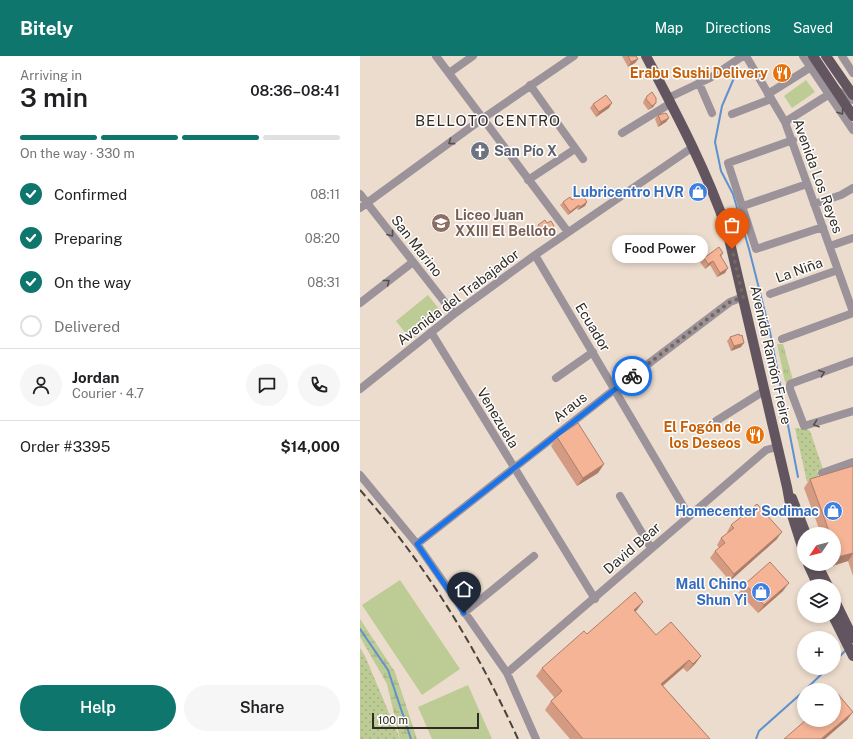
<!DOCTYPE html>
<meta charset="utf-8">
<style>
:root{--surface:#fff;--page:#f6f6f6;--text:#202124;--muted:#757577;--line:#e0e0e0;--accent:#0f766e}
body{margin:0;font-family:"Public Sans",sans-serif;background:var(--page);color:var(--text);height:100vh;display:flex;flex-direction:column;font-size:15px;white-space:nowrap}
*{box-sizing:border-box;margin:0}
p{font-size:13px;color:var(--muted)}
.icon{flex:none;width:22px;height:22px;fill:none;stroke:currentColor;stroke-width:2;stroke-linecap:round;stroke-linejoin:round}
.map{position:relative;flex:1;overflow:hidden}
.sheet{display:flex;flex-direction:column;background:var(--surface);width:360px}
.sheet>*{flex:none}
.needle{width:26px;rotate:235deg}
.tools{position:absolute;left:437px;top:471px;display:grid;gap:8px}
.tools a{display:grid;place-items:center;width:44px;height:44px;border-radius:50%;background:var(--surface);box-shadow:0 2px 6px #0003;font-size:20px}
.scale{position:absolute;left:12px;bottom:10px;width:107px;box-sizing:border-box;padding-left:4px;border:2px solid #302a24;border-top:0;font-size:11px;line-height:14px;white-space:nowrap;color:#302a24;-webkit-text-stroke:3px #fff;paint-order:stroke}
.pin{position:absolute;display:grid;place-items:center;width:34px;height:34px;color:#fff;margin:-41px -17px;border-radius:50% 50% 50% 0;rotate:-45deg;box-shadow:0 0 4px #0007}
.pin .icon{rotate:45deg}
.courier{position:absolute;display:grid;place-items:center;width:40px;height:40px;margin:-20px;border:3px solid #1a73e8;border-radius:50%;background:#fff;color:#222;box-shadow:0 1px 5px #0007}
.bubble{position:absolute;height:28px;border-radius:14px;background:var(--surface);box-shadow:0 2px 6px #0003;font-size:13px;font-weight:600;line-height:28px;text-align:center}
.headline em{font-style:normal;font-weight:600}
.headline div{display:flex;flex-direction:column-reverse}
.headline{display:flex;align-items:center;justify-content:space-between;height:68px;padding:0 20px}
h1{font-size:26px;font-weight:600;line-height:30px}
.bar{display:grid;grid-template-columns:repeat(4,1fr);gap:6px 4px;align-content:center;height:48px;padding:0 20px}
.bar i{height:5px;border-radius:3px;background:var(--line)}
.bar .on{background:var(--accent)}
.bar p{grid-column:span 4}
.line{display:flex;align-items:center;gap:10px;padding:0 20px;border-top:1px solid var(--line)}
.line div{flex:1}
.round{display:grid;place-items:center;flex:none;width:42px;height:42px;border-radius:21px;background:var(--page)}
ol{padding:0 20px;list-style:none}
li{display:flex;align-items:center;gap:12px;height:44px}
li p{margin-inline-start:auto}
li .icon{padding:4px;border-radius:50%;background:var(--accent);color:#fff;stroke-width:4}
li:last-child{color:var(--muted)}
li i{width:22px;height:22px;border:2px solid var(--line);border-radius:50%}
.primary-button{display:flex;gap:8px;margin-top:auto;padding:8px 20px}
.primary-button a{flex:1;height:46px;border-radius:24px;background:var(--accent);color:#fff;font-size:16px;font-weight:600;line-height:46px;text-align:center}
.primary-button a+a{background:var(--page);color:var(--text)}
header{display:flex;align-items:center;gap:24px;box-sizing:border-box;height:56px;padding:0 20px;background:var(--accent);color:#fff}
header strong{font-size:19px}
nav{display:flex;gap:22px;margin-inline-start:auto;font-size:14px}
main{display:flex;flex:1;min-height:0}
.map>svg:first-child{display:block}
</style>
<header>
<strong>Bitely</strong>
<nav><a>Map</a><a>Directions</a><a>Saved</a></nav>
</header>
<main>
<section class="sheet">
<div class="headline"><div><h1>3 min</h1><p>Arriving in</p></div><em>08:36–08:41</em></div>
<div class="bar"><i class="on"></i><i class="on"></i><i class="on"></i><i></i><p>On the way · 330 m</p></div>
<ol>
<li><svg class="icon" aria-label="check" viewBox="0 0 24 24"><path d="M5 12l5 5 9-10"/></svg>Confirmed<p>08:11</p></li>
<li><svg class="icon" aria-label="check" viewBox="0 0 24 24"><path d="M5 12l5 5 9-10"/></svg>Preparing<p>08:20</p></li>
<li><svg class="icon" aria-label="check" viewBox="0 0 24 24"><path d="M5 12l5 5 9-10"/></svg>On the way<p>08:31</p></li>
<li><i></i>Delivered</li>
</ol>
<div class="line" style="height:72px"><a class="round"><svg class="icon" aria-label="person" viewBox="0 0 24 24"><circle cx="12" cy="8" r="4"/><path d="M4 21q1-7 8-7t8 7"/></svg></a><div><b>Jordan</b><p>Courier · 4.7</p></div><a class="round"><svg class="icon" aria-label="chat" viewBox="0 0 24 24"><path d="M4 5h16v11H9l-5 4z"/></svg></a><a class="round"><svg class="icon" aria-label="phone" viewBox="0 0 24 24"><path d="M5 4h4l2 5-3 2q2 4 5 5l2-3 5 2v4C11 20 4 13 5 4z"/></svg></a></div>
<div class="line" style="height:52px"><div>Order #3395</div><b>$14,000</b></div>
<div class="primary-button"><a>Help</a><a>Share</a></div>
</section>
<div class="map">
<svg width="493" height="683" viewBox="0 0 493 683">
<defs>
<pattern id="grass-tufts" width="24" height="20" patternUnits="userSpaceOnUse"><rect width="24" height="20" fill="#bdcb94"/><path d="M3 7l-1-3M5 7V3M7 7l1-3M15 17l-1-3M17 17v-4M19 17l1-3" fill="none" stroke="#a3ae7f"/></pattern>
<pattern id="wetland-marsh" width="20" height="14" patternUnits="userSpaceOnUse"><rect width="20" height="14" fill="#bdcb94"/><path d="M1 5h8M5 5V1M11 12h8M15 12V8" fill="none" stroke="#a3ae7f"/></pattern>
<pattern id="park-dots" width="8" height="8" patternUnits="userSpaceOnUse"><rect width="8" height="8" fill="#bdcb94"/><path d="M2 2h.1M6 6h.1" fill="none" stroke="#a3ae7f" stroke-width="1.8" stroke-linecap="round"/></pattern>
</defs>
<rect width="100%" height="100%" fill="#ecdccd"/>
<path fill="url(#grass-tufts)" d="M417 288H423L433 324 425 326Z"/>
<path fill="url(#wetland-marsh)" d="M0 563 35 616 57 683H40L27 628 0 581Z"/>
<path fill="url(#park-dots)" d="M435 372 447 373 450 375 463 413 457 415 459 422 447 426Z
M0 592 5 600 40 683H0Z"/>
<path fill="#bdcb94" d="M446 24 455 36 432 52 424 40Z
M68 239 83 258 51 284 36 265Z
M40 524 100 613 62 639 2 549Z
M108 629 132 683H72L58 651Z"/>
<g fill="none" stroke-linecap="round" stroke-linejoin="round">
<path stroke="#5e91cf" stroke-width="2" d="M377 15 362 50 355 86 361 115 373 138 389 193 410 276 438 421
M0 573 28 614 51 683
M474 606 486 594
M445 634 468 612
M396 683 399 675 444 635"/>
<path stroke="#9b9399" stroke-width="8" d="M76 0 208 176
M386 0 425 66 493 256
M443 0 493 74
M482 0 493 17
M89 17 113 0
M339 27 352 57
M170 29 223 103
M408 38 451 11
M308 42 350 22 383 0
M372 58 411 43
M425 66 476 34 493 44
M262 77 311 47
M433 84 368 107 396 193 463 171
M168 124 215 93
M0 138 94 258
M454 148 481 139 493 132
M383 150 447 128
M0 152 122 63 214 0
M470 190 493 182
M175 199 329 460
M410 238 478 214
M0 247 53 206
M71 276 235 543
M422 283 493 257
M493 305 430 328V333L444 370 493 355
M196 322 233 296
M0 333 94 258 175 199 333 91
M356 365 404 335
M462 417 493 406
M0 419 57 488 147 617 176 683
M260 440 291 492
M57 488 255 333 370 246 383 241
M104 557 174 500
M147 617 406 394 417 391"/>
<path stroke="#62555f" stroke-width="10" d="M286 0C316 57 346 113 367 174L427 431 432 459 444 497
M453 0 493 60
M466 0 493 39
M432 442 446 478
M448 508 458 530
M457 508 468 530
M474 543 493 582
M473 560 493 600"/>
<path stroke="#4a433b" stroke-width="2" stroke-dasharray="8 4" stroke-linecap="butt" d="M0 434C66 508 117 593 158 683"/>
</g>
<path fill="#d49b82" d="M262 0H276L278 3 275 7 268 11Z
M287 40 296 47 293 51 288 54 283 47 284 44Z
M233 48 249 52 236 61 230 52Z
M298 59 309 62 306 66 298 71 295 63Z
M212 144 227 146 225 150 218 154 217 152 208 159 200 149 203 146Z
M178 169 194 170 193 172 183 179 177 171Z
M330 189 341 202 331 206 327 194Z
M363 197 361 201 365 217 357 221 350 209 345 213 340 206 344 202Z
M370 281 381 291 371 295 367 285Z
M197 381 244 408 238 417 217 430 191 390Z
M493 410V520L488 505 472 510V508H474V478H461L444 432 450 423Z
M371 469 417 483 370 525 350 502 355 495 359 492 357 489 361 482 368 477 367 476Z
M385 528 423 535 398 557 379 537Z
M283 546 275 556 296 579 341 600 335 608 327 616 323 612 303 630 350 683H210L185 654 191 645 195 642 176 620 182 612 227 578Z"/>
<path fill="#ac7e6a" d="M278 3 275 7 268 11 271 6Z
M252 47 249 52 236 61 239 56Z
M296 47 293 51 288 54 292 50Z
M309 62 306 66 298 71 301 66Z
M227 146 225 150 218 154 220 151Z
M219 149 217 152 208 159 210 156Z
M194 170 193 172 183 179 184 177Z
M344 198 341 202 331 206 335 202Z
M353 205 350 209 345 213 348 208Z
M368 212 365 217 357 221 360 217Z
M384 287 381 291 371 295 374 290Z
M244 408 238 417 217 430 223 422Z
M422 476 417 483 370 525 374 518Z
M493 497V498L488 505 472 510 478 501Z
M429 527 423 535 398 557 404 549Z
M283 546 277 554 268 563 274 554Z
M341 600 335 608 327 616 333 608Z
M329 604 323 612 295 636 301 628Z
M493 656 487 664 465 683H461Z"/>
<path fill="#f6b497" stroke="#ac7e6a" d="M268 0H276L278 3 271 6Z
M292 36 296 42V47L292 50 286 43 287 40Z
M246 39 252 47 239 56 233 48Z
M306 57 309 62 301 66 298 59Z
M221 137 227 146 220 151 219 149 210 156 203 146 210 141 212 144Z
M185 164 187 167 191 165 194 170 184 177 178 169Z
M336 187 338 190 341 189 344 198 335 202 330 189Z
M359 191 363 197 360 199 368 212 360 217 353 205 348 208 344 202Z
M379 278 380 280 382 279 384 287 374 290 370 281Z
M218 367 244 408 223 422 197 381Z
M493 410V497L478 501 474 489V478H470L450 423Z
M397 448 422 476 374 518 355 495 365 487 361 482 374 472 371 469Z
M410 506 429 527 404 549 385 528Z
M275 536 283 546 274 554 296 579 311 566 341 600 333 608 329 604 301 628 350 683H223L191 645 202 635 182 612 224 575 227 578Z
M477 637 493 656 461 683H424L446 664H474V640Z"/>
<defs><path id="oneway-chevron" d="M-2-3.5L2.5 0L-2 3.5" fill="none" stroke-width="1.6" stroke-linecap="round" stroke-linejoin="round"/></defs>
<g stroke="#554f4d">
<use href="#oneway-chevron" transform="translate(481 56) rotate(56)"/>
<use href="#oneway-chevron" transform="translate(91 86) rotate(144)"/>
<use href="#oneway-chevron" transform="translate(31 178) rotate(52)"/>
<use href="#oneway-chevron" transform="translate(27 226) rotate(-38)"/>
<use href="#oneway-chevron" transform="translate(462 317) rotate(-20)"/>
<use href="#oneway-chevron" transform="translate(456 368) rotate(161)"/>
</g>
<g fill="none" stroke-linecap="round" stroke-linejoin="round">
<path stroke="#72685f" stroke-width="4" stroke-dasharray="0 7.2" d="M272 320 370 246 383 241 372 193"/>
<path stroke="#1a73e8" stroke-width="5" d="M104 557 57 488 272 320"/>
</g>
<defs>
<symbol id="restaurant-disc" viewBox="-11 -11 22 22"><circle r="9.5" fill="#e8710a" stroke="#fff"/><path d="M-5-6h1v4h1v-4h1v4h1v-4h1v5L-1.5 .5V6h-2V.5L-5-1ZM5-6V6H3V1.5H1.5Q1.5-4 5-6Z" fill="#fff"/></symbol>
<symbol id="church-disc" viewBox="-11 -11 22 22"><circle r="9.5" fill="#6b7280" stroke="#fff"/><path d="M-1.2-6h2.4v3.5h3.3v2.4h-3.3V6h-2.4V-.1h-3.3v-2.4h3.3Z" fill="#fff"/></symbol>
<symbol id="shop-disc" viewBox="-11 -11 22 22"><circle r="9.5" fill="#3f7fe0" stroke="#fff"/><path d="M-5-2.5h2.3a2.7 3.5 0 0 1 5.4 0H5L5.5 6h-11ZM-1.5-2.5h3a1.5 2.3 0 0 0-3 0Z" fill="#fff"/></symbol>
<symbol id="school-disc" viewBox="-11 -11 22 22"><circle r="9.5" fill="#8d6e63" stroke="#fff"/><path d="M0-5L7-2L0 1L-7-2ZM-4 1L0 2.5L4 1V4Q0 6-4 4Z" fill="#fff"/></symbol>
</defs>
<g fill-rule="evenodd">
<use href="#restaurant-disc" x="411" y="6" width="22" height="22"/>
<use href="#church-disc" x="109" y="84" width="22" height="22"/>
<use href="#shop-disc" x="327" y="125" width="22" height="22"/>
<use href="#school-disc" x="70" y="156" width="22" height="22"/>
<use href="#restaurant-disc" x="384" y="368" width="22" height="22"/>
<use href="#shop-disc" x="462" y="444" width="22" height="22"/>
<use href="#shop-disc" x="390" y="525" width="22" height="22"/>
</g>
<g text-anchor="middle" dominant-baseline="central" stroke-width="3" stroke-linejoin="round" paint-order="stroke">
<g font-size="14" font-weight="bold" fill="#c56008" stroke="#fff" text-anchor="end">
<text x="408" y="17">Erabu Sushi Delivery</text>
<text x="381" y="371">El Fogón de<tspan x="381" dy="16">los Deseos</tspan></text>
</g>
<g font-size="14" font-weight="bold" fill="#5b616d" stroke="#fff" text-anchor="start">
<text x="134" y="95">San Pío X</text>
</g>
<g font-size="14" fill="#302a24" stroke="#fff">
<text transform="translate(458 120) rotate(70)">Avenida Los Reyes</text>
<text transform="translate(57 190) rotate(52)">San Marino</text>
<text transform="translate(439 214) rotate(-20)">La Niña</text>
<text transform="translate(98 241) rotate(-37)">Avenida del Trabajador</text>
<text transform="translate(233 271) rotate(59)">Ecuador</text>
<text transform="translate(411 299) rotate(77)">Avenida Ramón Freire</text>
<text transform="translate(210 351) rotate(-38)">Araus</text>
<text transform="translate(138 362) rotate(59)">Venezuela</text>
<text transform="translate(272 492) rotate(-41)">David Bear</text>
</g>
<g font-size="14" font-weight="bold" fill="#366cbe" stroke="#fff" text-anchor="end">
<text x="324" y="136">Lubricentro HVR</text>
<text x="459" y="455">Homecenter Sodimac</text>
<text x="387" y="528">Mall Chino<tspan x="387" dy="16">Shun Yi</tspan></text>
</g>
<g font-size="14" font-weight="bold" fill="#785e54" stroke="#fff" text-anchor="start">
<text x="95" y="159">Liceo Juan<tspan x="95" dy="16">XXIII El Belloto</tspan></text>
</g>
<g font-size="15" letter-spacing="1" fill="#302a24" stroke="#fff">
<text x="128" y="64">BELLOTO CENTRO</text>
</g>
</g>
</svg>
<div class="tools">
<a><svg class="needle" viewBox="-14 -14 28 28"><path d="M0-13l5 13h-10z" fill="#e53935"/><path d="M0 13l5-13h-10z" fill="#757577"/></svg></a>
<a><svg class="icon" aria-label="layers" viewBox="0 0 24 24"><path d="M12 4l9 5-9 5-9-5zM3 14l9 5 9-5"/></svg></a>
<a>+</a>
<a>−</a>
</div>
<div class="scale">100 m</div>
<div class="pin" style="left:372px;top:193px;background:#ea580c"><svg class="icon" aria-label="bag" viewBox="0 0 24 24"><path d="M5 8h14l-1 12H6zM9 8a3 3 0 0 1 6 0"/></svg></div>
<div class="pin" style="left:104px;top:557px;background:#1f2937"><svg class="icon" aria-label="home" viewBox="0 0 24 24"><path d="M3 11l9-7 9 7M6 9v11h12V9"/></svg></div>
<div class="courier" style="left:272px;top:320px"><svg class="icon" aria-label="bike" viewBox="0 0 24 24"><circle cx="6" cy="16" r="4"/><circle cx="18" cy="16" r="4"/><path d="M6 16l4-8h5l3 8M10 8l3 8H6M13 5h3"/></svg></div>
<div class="bubble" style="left:252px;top:179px;width:96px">Food Power</div>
</div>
</main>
